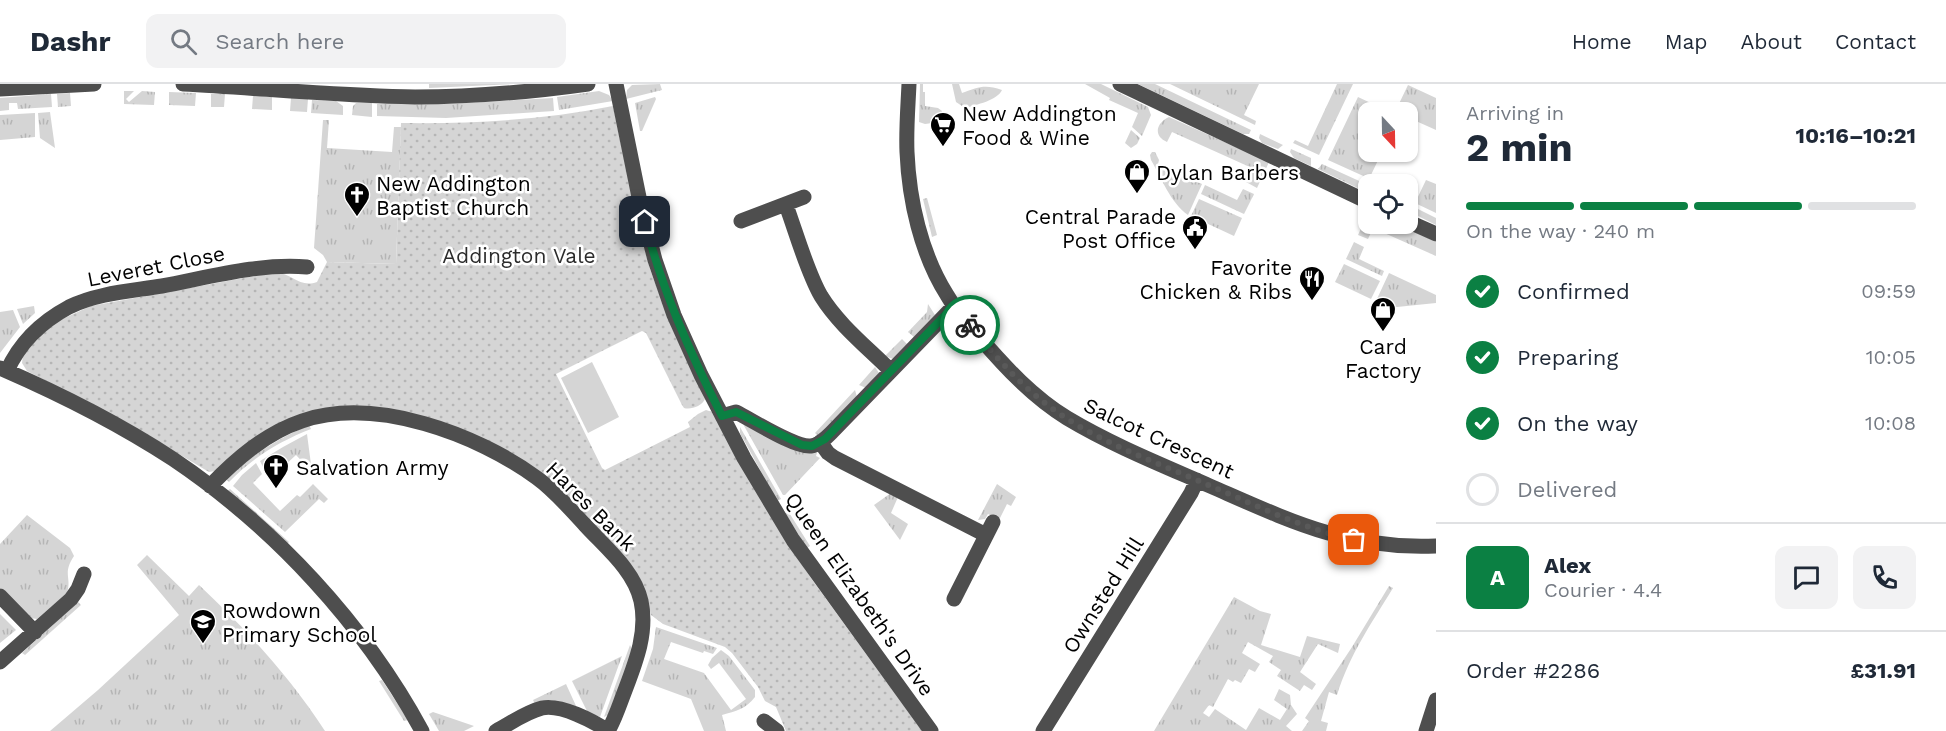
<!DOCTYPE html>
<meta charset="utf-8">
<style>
:root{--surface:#fff;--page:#f2f2f3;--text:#1f2937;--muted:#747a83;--line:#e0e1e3;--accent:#0b8043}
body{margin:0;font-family:"Work Sans",sans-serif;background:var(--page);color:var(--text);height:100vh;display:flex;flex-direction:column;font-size:22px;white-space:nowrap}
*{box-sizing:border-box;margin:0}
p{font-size:20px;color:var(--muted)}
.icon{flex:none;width:33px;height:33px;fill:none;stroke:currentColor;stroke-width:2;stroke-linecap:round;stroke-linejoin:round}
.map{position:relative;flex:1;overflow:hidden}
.panel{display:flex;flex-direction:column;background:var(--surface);width:510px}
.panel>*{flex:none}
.needle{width:39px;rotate:158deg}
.buttons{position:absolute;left:1358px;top:18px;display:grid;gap:12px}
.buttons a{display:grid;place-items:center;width:60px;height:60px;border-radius:12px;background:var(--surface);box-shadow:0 2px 4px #0004;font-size:30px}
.pin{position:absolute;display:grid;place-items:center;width:51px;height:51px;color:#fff;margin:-26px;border-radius:12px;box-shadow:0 3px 9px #0006}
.courier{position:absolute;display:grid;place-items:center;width:60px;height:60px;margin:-30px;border:4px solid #0b8043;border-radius:50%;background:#fff;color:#222;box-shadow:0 2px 8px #0007}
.overview em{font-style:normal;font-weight:700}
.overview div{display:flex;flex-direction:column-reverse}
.overview{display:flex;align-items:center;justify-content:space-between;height:102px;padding:0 30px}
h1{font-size:39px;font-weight:700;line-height:45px}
.bar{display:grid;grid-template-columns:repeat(4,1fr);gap:9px 6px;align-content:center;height:72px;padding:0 30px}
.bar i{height:8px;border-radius:4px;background:var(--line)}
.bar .active{background:var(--accent)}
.bar p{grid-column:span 4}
.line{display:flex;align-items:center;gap:15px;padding:0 30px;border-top:2px solid var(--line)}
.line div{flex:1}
.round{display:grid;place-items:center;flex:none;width:63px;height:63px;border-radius:12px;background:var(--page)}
ol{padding:0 30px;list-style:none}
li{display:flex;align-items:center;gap:18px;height:66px}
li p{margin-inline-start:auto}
li .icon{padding:6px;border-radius:50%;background:var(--accent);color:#fff;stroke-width:4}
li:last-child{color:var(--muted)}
li i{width:33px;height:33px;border:3px solid var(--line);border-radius:50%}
header{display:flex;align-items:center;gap:36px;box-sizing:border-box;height:84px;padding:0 30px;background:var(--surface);border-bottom:2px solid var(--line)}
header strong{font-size:28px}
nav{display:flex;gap:33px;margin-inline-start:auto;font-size:21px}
.search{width:420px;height:54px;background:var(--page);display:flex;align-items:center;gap:15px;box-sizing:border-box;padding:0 21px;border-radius:12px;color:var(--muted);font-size:22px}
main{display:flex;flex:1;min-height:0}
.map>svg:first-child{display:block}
</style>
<header>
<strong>Dashr</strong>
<div class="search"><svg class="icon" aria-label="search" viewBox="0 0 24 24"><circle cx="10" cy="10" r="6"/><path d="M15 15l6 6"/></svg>Search here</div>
<nav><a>Home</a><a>Map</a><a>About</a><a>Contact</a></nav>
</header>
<main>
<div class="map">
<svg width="1436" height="647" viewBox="0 0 1436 647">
<defs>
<pattern id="grass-tufts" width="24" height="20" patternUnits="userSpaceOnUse" patternTransform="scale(1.5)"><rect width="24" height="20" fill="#d5d5d5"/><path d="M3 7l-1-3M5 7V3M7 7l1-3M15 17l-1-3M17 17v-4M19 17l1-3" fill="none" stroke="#b5b5b5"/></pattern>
<pattern id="park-dots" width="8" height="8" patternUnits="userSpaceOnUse" patternTransform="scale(1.5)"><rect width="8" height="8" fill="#d5d5d5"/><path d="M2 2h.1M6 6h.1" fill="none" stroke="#b5b5b5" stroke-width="1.8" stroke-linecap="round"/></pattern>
</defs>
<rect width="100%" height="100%" fill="#fff"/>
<path fill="url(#grass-tufts)" d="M429 0H513L429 4Z
M660 0 662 6 626 15 627 6 632 1Z
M920 0H923V8H925V22L938 24 942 27V34L940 38 925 40 919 38Z
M952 0H959L962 9C978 3 985 0 1002 6 998 16 976 21 965 24L956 18Z
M1085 0H1101L1148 23 1151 31 1142 52 1132 43 1138 29 1109 16 1110 14Z
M1138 0H1155L1251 46 1249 50H1243Z
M1170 0H1259L1244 31 1256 37 1255 41Z
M1337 0H1353L1319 71 1293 59 1295 56 1308 62Z
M1408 1 1436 14V46L1407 33V28H1395Z
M124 7H134L126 15 129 18 142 7 155 8 154 21 124 20Z
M599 7 609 11 613 17 559 26 557 13Z
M169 8 196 9 195 22 169 21Z
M70 9 71 22 58 23 57 10Z
M51 10 52 23 18 25 17 19H9V26L0 27V14Z
M211 10H225L224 23H211Z
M253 12 272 13V26L252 25Z
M655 13 656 15 642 47H640L635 19Z
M1358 13 1390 28H1368V68H1382L1370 93 1387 100H1381L1328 76Z
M291 14 308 15 307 28 290 27Z
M553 14 554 27 446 34 377 32V20H449Z
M312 16 336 17 343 22V31L311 29Z
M356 19H372V33L352 31 353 22Z
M50 28 55 64 40 54 38 29Z
M35 29V53L0 56V31Z
M1169 33 1269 78 1257 104 1246 98 1252 84 1172 48 1167 58C1153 52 1156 39 1169 33Z
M323 36H329L327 64 392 68 394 43H401L396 180 327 178 323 171 314 164Z
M1131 46 1140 54 1137 60 1131 64 1125 59Z
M1260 50 1283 61 1278 65 1262 59 1259 54Z
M1291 65 1311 74V82L1294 74 1290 68Z
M1152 68H1155L1159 76 1158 80 1202 100 1188 131C1170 118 1162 95 1151 76L1150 71Z
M1322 80 1368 101V109L1318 85Z
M1426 96 1436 100V129L1415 119Z
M1205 101 1237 116 1243 105 1254 110 1244 130 1201 110Z
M927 114 937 151 932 153 923 115Z
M1199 115 1242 134 1234 152 1191 132Z
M1414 123 1436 134V141L1414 130Z
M1368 129V140H1398L1436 158V172L1373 144 1368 155 1358 151Z
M1354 158 1364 163 1359 175 1384 187 1382 192 1346 175Z
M1344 180 1380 197 1371 215 1335 198Z
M1389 189 1436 211V219L1397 223 1376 217Z
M928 220 935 231 914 253 908 248 927 228Z
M34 222 35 229 23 240 17 225Z
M13 226 20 243 0 269V228Z
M902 255 907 260 893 275 885 272Z
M875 283 879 289 866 304 859 301Z
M855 306 857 313 819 353 815 349Z
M743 340 817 369 816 372 820 374 785 411H783Z
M309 341 311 345C280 357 252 374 229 398L226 395C252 371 277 355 309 341Z
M740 343 781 415 777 417 740 349Z
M307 350 312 388 296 371 284 382 287 386 278 395 270 386 266 389 260 377 283 363Z
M256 379 262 390 253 399 280 427 297 411 300 413 313 400 328 415 324 419 319 415 285 448 233 402 242 391Z
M997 400 1016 413 1011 422 1007 420 999 436 988 430 985 435 978 436Z
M230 405 289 458 287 460 227 407Z
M891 409 898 413 891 429 908 440 900 456 874 421Z
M788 427 810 462 807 464 785 429Z
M27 431 70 464 74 472C62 490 72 493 67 509L37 535 30 534 0 504V460Z
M147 471 189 512 199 501C247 546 289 592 325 647H50L98 606 179 531 137 481Z
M1389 502 1393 504C1371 540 1350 570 1337 611L1329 608 1321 637 1328 639 1326 647H1302L1309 637 1305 634 1352 563Z
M1234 513 1260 527 1271 530 1261 561 1300 573 1307 552 1340 560 1338 569 1318 560 1300 588 1316 600 1312 606 1304 601 1300 607 1277 592 1281 586 1269 578 1273 572 1248 558 1242 569 1260 580 1255 588 1249 585 1241 599 1235 596 1233 598 1228 595 1213 623 1209 621 1203 629 1209 633 1215 625 1246 646 1259 624 1280 636 1287 625 1274 616 1279 605 1290 611 1291 621 1297 630 1286 642 1292 647H1154Z
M78 518 81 521 25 571 22 569Z
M0 530 16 546 0 559Z
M656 543 717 564 713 570 704 567 703 569 671 558 664 575 704 589 731 626 746 615 719 579 711 585 708 581 712 574 721 566 729 572 755 606V613C746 625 736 627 722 631L726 647H704L691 615 642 597 653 565Z
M630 561 633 567 608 631 604 633Z
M622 572 600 633 588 629 572 597Z
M382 596 408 636 404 637 379 597Z
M566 600 577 624 551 616 535 620 533 616Z
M433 628 474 642 464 647H439L429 630Z"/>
<path fill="url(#park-dots)" d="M613 22 638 141 650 185 672 244 705 315C702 322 691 326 684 324L682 321 646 249 642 247 556 290 602 384 605 386 690 343 688 338 698 330 706 326 712 328 783 453 813 497 922 647H786L776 623 765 617 758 603 732 569 725 563 663 540 651 531 646 511 569 415 471 349 438 337 325 325 215 387 209 388 125 338 27 287 22 279 23 271 43 249 58 237 91 222 276 188C292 190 300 204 317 198L327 178 396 180 401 39C472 40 543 36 613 22Z"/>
<path fill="#d5d5d5" d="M592 278 619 333 588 349 561 294Z"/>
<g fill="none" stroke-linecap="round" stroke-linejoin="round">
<path stroke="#4e4e4e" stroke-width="15" d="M183 0C260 4 338 12 415 13 473 13 531 8 588 0
M616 0 640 118 655 176 674 231 701 291 744 374 793 456 931 647
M909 0C908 23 906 45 907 68 909 116 921 170 947 211 956 227 969 240 980 254 1006 284 1033 313 1067 334 1112 361 1162 381 1210 402 1288 436 1348 466 1436 462
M1120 0 1368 118
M0 5 94 0
M786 121C796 148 807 188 821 212 839 241 867 263 891 287
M741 137 804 113
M1407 137 1436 150
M0 284C60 310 118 339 173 375 274 443 364 540 422 647
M7 287C20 258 41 238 69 223 97 209 132 207 162 202 210 193 259 179 307 183
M722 332 736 328C752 336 795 364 811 362 819 361 825 355 831 349L954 222
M820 358 828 369 835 374 986 451
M210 402C236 375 266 349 302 337 375 312 477 350 537 394 555 407 570 425 585 441 606 464 634 486 641 517 648 549 635 580 624 609 619 622 615 635 608 647
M0 512 35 548
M954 515 993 438
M0 578 71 515 78 505 84 490
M764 637 777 647
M496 647C511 639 526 628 542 624 561 620 593 637 608 647
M1043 647 1191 409 1197 396
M1426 647 1436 616"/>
</g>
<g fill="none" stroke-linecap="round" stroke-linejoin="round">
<path stroke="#595959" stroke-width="6" stroke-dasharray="0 10.8" d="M970 241C994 271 1019 300 1050 323 1098 359 1159 379 1213 403 1260 423 1304 445 1354 456"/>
<path stroke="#0b8043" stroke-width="8" d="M645 138C662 206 690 269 722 332L736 328 802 361 812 362 825 355 954 222 970 241"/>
</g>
<defs>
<symbol id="supermarket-pin" viewBox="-11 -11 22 30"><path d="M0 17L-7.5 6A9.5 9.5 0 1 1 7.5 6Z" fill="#000" stroke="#fff"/><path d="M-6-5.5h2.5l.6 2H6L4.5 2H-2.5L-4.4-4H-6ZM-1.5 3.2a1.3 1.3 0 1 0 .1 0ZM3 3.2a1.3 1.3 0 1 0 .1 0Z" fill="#fff"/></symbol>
<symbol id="shop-pin" viewBox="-11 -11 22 30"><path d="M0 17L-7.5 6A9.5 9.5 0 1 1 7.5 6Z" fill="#000" stroke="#fff"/><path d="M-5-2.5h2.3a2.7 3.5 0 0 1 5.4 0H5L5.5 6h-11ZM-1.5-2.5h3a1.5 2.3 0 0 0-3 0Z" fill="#fff"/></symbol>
<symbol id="church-pin" viewBox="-11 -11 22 30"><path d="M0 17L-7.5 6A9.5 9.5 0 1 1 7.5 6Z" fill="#000" stroke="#fff"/><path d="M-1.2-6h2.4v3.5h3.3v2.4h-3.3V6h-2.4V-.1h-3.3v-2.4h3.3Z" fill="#fff"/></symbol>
<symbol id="civic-pin" viewBox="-11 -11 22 30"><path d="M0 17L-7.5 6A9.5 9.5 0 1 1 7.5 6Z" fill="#000" stroke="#fff"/><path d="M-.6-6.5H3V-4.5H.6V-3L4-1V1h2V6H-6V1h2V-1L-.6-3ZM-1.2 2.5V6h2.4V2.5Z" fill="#fff"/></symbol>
<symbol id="restaurant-pin" viewBox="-11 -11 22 30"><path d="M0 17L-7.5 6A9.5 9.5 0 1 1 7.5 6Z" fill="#000" stroke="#fff"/><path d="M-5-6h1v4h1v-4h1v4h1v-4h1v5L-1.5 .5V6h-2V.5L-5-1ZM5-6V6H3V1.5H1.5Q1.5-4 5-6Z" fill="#fff"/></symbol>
<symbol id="school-pin" viewBox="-11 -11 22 30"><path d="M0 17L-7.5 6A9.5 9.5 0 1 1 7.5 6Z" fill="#000" stroke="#fff"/><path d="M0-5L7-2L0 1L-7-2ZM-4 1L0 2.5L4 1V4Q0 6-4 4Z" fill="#fff"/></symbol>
</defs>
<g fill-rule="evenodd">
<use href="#supermarket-pin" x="928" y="26" width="30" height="40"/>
<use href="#shop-pin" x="1122" y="73" width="30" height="40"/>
<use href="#church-pin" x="342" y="96" width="30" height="40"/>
<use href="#civic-pin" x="1180" y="129" width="30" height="40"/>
<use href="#restaurant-pin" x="1297" y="180" width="30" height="40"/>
<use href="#shop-pin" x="1368" y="211" width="30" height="40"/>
<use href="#church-pin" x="261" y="368" width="30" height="40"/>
<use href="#school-pin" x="188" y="523" width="30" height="40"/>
</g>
<g text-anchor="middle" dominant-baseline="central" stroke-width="5" stroke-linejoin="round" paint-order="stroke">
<g font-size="21" fill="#000" stroke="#fff" text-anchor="start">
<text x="962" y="29">New Addington<tspan x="962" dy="24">Food &amp; Wine</tspan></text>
<text x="1156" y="88">Dylan Barbers</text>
<text x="376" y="99">New Addington<tspan x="376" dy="24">Baptist Church</tspan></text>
<text x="1176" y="132" text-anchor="end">Central Parade<tspan x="1176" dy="24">Post Office</tspan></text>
<text x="1292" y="183" text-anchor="end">Favorite<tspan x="1292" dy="24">Chicken &amp; Ribs</tspan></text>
<text x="1383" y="262" text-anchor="middle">Card<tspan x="1383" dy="24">Factory</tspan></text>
<text x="296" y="383">Salvation Army</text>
<text x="222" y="526">Rowdown<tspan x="222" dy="24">Primary School</tspan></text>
</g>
<g font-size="21" fill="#2c2c2c" stroke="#fff">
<text x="519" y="171">Addington Vale</text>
</g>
<g font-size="21" fill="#000" stroke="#fff">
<text transform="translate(156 182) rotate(-11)">Leveret Close</text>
<text transform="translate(1159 354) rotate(25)">Salcot Crescent</text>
<text transform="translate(591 422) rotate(45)">Hares Bank</text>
<text transform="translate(860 510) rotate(55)">Queen Elizabeth's Drive</text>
<text transform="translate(1103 511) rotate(-58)">Ownsted Hill</text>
</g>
</g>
</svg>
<div class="buttons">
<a><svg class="needle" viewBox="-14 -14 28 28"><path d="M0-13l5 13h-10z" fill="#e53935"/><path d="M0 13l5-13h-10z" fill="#747a83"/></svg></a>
<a><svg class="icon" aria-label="locate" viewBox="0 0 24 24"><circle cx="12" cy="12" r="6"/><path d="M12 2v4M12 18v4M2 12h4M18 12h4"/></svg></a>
</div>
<div class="pin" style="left:1354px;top:456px;background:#ea580c"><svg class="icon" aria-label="bag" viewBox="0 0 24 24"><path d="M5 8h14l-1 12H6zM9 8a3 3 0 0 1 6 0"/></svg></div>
<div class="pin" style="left:645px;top:138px;background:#1f2937"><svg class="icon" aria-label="home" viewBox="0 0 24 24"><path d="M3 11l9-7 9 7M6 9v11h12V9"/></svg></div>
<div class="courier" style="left:970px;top:241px"><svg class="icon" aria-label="bike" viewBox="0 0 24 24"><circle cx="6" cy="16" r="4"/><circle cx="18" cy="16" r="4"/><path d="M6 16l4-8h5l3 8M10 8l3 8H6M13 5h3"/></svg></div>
</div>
<section class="panel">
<div class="overview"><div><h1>2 min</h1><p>Arriving in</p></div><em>10:16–10:21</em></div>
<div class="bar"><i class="active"></i><i class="active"></i><i class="active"></i><i></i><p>On the way · 240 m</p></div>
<ol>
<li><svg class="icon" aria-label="check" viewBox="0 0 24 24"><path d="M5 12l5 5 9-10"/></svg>Confirmed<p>09:59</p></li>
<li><svg class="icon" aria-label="check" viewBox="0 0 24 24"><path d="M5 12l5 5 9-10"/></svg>Preparing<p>10:05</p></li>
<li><svg class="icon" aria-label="check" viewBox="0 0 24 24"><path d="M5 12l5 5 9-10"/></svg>On the way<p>10:08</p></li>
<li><i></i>Delivered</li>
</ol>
<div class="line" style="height:108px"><b class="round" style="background:var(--accent);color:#fff">A</b><div><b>Alex</b><p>Courier · 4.4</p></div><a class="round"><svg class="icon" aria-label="chat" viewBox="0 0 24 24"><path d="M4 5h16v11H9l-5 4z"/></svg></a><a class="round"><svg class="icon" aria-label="phone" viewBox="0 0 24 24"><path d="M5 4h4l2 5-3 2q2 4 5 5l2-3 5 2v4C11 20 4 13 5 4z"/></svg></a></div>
<div class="line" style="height:78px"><div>Order #2286</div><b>£31.91</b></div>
</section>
</main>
